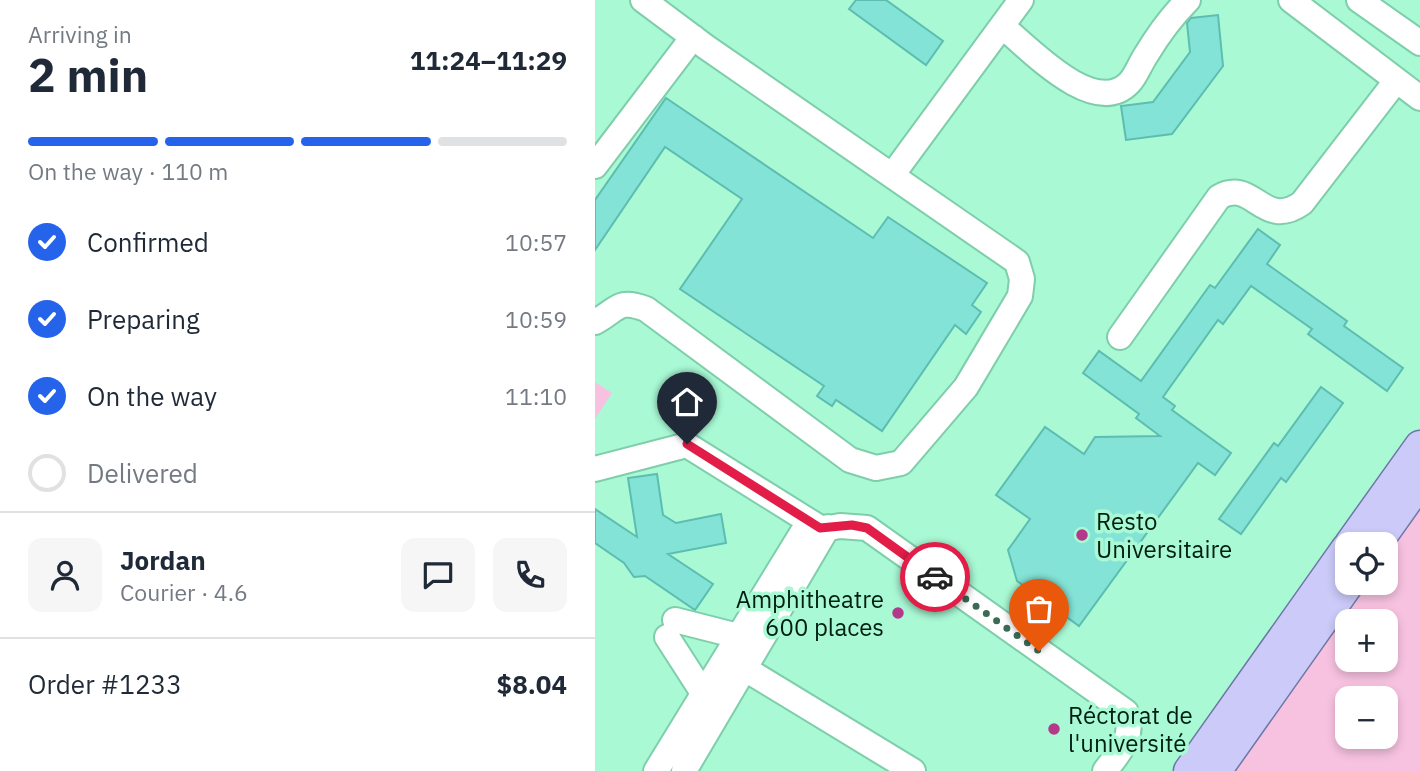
<!DOCTYPE html>
<meta charset="utf-8">
<style>
:root{--surface:#fff;--page:#f6f6f7;--text:#1f2937;--muted:#747a83;--line:#e0e1e3;--accent:#2563eb}
body{margin:0;font-family:"IBM Plex Sans",sans-serif;background:var(--page);color:var(--text);height:100vh;display:flex;flex-direction:column;font-size:26px;white-space:nowrap}
*{box-sizing:border-box;margin:0}
p{font-size:23px;color:var(--muted)}
.icon{flex:none;width:38px;height:38px;fill:none;stroke:currentColor;stroke-width:2;stroke-linecap:round;stroke-linejoin:round}
.map{position:relative;flex:1;overflow:hidden}
.details{display:flex;flex-direction:column;background:var(--surface);width:595px}
.details>*{flex:none}
.controls{position:absolute;left:740px;top:532px;display:grid;gap:14px}
.controls a{display:grid;place-items:center;width:63px;height:63px;border-radius:14px;background:var(--surface);box-shadow:0 4px 10px #0003;font-size:35px}
.pin{position:absolute;display:grid;place-items:center;width:60px;height:60px;color:#fff;margin:-72px -30px;border-radius:50% 50% 50% 0;rotate:-45deg;box-shadow:0 0 7px #0007}
.pin .icon{rotate:45deg}
.courier{position:absolute;display:grid;place-items:center;width:70px;height:70px;margin:-35px;border:5px solid #e11d48;border-radius:50%;background:#fff;color:#222;box-shadow:0 2px 9px #0007}
.headline em{font-style:normal;font-weight:700}
.headline div{display:flex;flex-direction:column-reverse}
.headline{display:flex;align-items:center;justify-content:space-between;height:119px;padding:0 28px}
h1{font-size:46px;font-weight:700;line-height:52px}
.bar{display:grid;grid-template-columns:repeat(4,1fr);gap:10px 7px;align-content:center;height:84px;padding:0 28px}
.bar i{height:9px;border-radius:5px;background:var(--line)}
.bar .active{background:var(--accent)}
.bar p{grid-column:span 4}
.line{display:flex;align-items:center;gap:18px;padding:0 28px;border-top:2px solid var(--line)}
.line div{flex:1}
.round{display:grid;place-items:center;flex:none;width:74px;height:74px;border-radius:14px;background:var(--page)}
ol{padding:0 28px;list-style:none}
li{display:flex;align-items:center;gap:21px;height:77px}
li p{margin-inline-start:auto}
li .icon{padding:7px;border-radius:50%;background:var(--accent);color:#fff;stroke-width:4}
li:last-child{color:var(--muted)}
li i{width:38px;height:38px;border:4px solid var(--line);border-radius:50%}
main{display:flex;flex:1;min-height:0}
.map>svg:first-child{display:block}
</style>
<main>
<section class="details">
<div class="headline"><div><h1>2 min</h1><p>Arriving in</p></div><em>11:24–11:29</em></div>
<div class="bar"><i class="active"></i><i class="active"></i><i class="active"></i><i></i><p>On the way · 110 m</p></div>
<ol>
<li><svg class="icon" aria-label="check" viewBox="0 0 24 24"><path d="M5 12l5 5 9-10"/></svg>Confirmed<p>10:57</p></li>
<li><svg class="icon" aria-label="check" viewBox="0 0 24 24"><path d="M5 12l5 5 9-10"/></svg>Preparing<p>10:59</p></li>
<li><svg class="icon" aria-label="check" viewBox="0 0 24 24"><path d="M5 12l5 5 9-10"/></svg>On the way<p>11:10</p></li>
<li><i></i>Delivered</li>
</ol>
<div class="line" style="height:126px"><a class="round"><svg class="icon" aria-label="person" viewBox="0 0 24 24"><circle cx="12" cy="8" r="4"/><path d="M4 21q1-7 8-7t8 7"/></svg></a><div><b>Jordan</b><p>Courier · 4.6</p></div><a class="round"><svg class="icon" aria-label="chat" viewBox="0 0 24 24"><path d="M4 5h16v11H9l-5 4z"/></svg></a><a class="round"><svg class="icon" aria-label="phone" viewBox="0 0 24 24"><path d="M5 4h4l2 5-3 2q2 4 5 5l2-3 5 2v4C11 20 4 13 5 4z"/></svg></a></div>
<div class="line" style="height:91px"><div>Order #1233</div><b>$8.04</b></div>
</section>
<div class="map">
<svg width="825" height="771" viewBox="0 0 825 771">
<rect width="100%" height="100%" fill="#a9f9d5"/>
<path fill="#f7c2e0" fill-rule="evenodd" d="M0 382 17 393 0 419Z
M825 500V771H632L766 583H791V548ZM752 621H791V660H752ZM752 698H791V737H752Z"/>
<path fill="#83e3d6" stroke="#5cbdb0" stroke-width="2" d="M261 0H291L348 41 331 65 254 9Z
M623 15 628 66 577 134 531 140 526 106 558 102 595 52 592 23 596 18Z
M71 98 278 238 293 217 392 283 377 305 386 312 371 334 360 325 287 431 241 400 237 406 222 396 229 386 85 289 147 199 70 147 0 250V200Z
M663 229 685 245 672 264 752 321 749 326 808 368 792 391 713 334 717 329 656 286 628 324 623 320 568 397 580 406 577 410 636 453 620 475 603 463 484 626 422 581 413 550 435 519 401 495 450 427 489 454 500 437 565 436 541 418 544 414 488 373 504 351 546 381 615 285 620 288Z
M726 387 748 403 691 482 686 478 646 534 624 519 679 443 683 446Z
M62 474 68 515 81 523 126 514 131 543 73 554 118 584 100 610 50 576 39 577 29 563 0 543V509L42 537 33 478Z"/>
<g fill="none" stroke-linecap="round" stroke-linejoin="round">
<defs>
<path id="minor" d="M696 0 825 98
M764 0 825 43
M407 26C433 47 499 119 534 83 541 76 545 64 551 55 563 35 576 17 593 0
M0 166 98 37
M298 174 426 0
M0 322C23 310 22 298 51 309L255 460 281 468 306 463 371 387 425 296 427 279 422 262 111 47 48 0
M525 337 624 197C658 177 668 231 707 203L801 81
M0 469 92 445 225 528
M80 620 143 636
M72 637 108 693
M137 661 318 771
M61 771 207 533 245 526 272 528 531 712C540 737 525 751 510 771
M89 771 233 527"/>
<path id="major" d="M755 544 825 446
M781 544 825 482
M594 771 752 548
M621 771 754 583"/>
</defs>
<use href="#minor" stroke="#7fceab" stroke-width="28"/>
<use href="#major" stroke="#6d77a5" stroke-width="33"/>
<use href="#minor" stroke="#fff" stroke-width="24"/>
<use href="#major" stroke="#cbcaf8" stroke-width="30"/>
</g>
<g fill="none" stroke-linecap="round" stroke-linejoin="round">
<path stroke="#3b6b57" stroke-width="7" stroke-dasharray="0 12.6" d="M340 577 444 651"/>
<path stroke="#e11d48" stroke-width="9" d="M92 444 225 528 257 525 272 528 340 577"/>
</g>
<g fill="#b5398a" stroke="#a9f9d5" stroke-width="2.5">
<circle cx="487" cy="535" r="7"/>
<circle cx="303" cy="613" r="7"/>
<circle cx="459" cy="729" r="7"/>
</g>
<g text-anchor="middle" dominant-baseline="central" stroke-width="7" stroke-linejoin="round" paint-order="stroke">
<g font-size="24" fill="#001f13" stroke="#a9f9d5" text-anchor="start">
<text x="501" y="521">Resto<tspan x="501" dy="28">Universitaire</tspan></text>
<text x="289" y="599" text-anchor="end">Amphitheatre<tspan x="289" dy="28">600 places</tspan></text>
<text x="473" y="715">Réctorat de<tspan x="473" dy="28">l'université</tspan></text>
</g>
</g>
</svg>
<div class="controls">
<a><svg class="icon" aria-label="locate" viewBox="0 0 24 24"><circle cx="12" cy="12" r="6"/><path d="M12 2v4M12 18v4M2 12h4M18 12h4"/></svg></a>
<a>+</a>
<a>−</a>
</div>
<div class="pin" style="left:444px;top:651px;background:#ea580c"><svg class="icon" aria-label="bag" viewBox="0 0 24 24"><path d="M5 8h14l-1 12H6zM9 8a3 3 0 0 1 6 0"/></svg></div>
<div class="pin" style="left:92px;top:444px;background:#1f2937"><svg class="icon" aria-label="home" viewBox="0 0 24 24"><path d="M3 11l9-7 9 7M6 9v11h12V9"/></svg></div>
<div class="courier" style="left:340px;top:577px"><svg class="icon" aria-label="car" viewBox="0 0 24 24"><path d="M5 17H2v-5l4-1 3-4h7l3 4 3 1v5h-3M9 17h6M6 11h13"/><circle cx="7" cy="17" r="2"/><circle cx="17" cy="17" r="2"/></svg></div>
</div>
</main>
